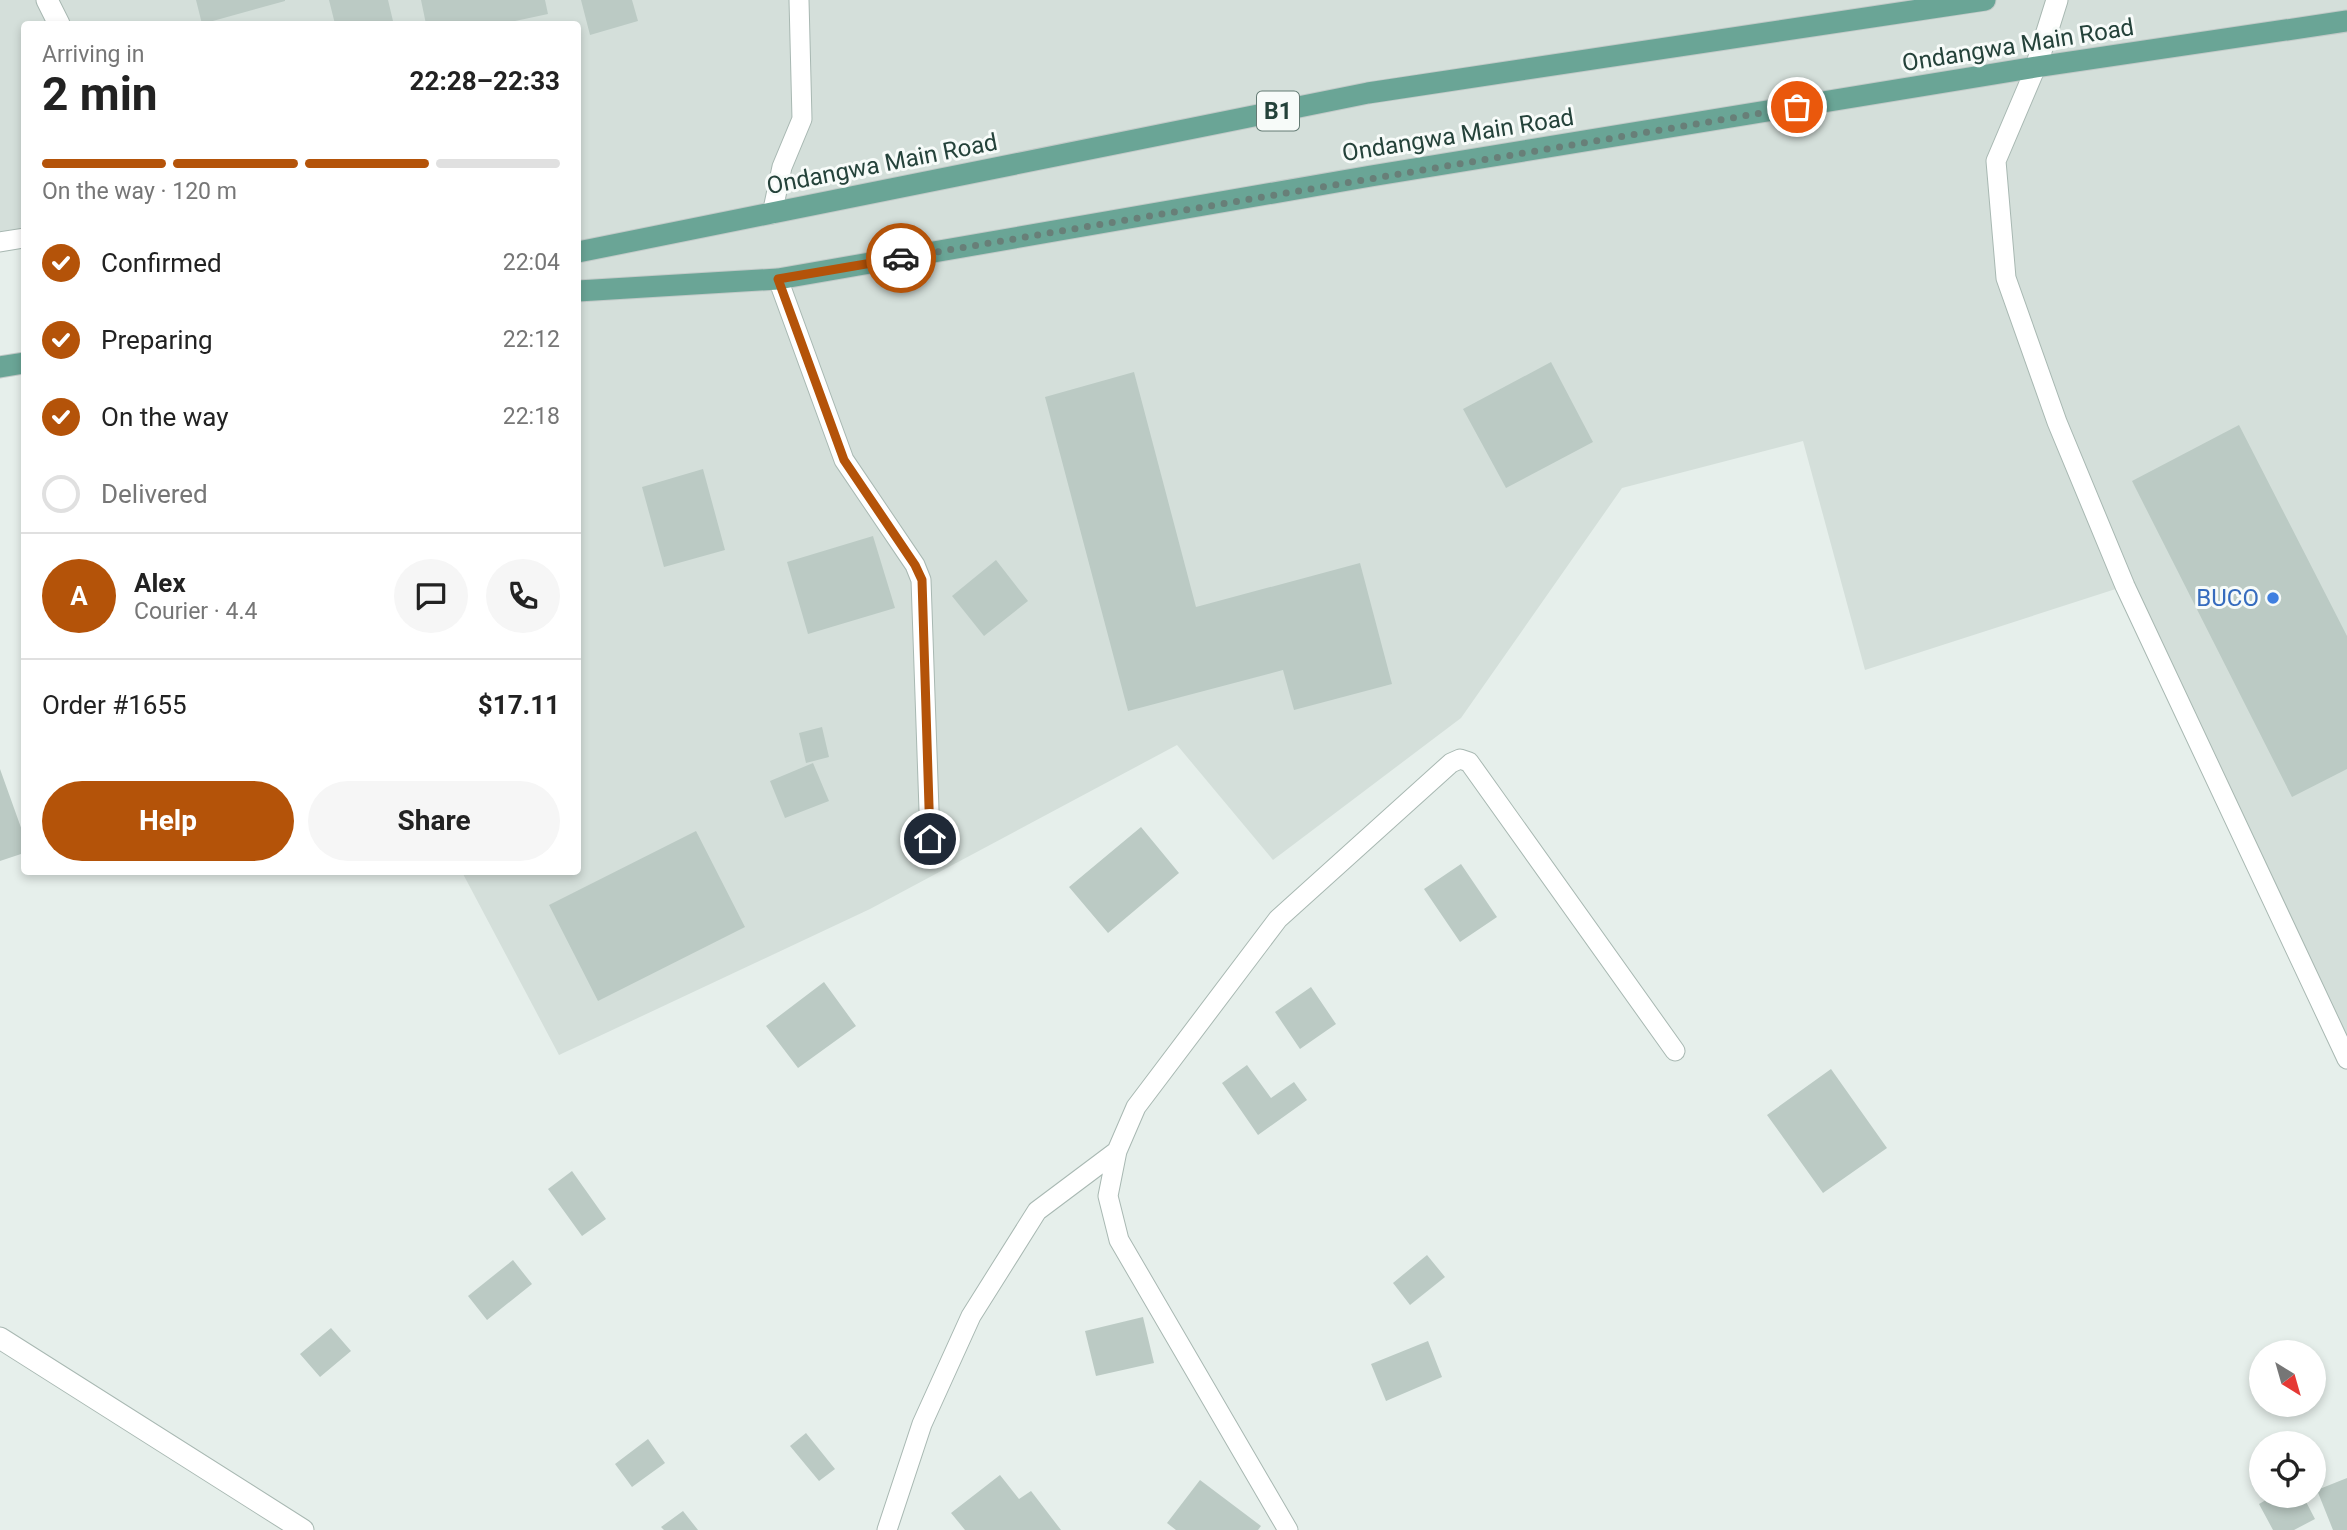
<!DOCTYPE html>
<meta charset="utf-8">
<style>
:root{--surface:#fff;--page:#f6f6f6;--text:#222;--muted:#767676;--line:#e0e0e0;--accent:#b45309}
body{margin:0;font-family:Roboto,sans-serif;background:var(--page);color:var(--text);height:100vh;display:flex;flex-direction:column;font-size:26px;white-space:nowrap}
*{box-sizing:border-box;margin:0}
p{font-size:23px;color:var(--muted)}
.icon{flex:none;width:38px;height:38px;fill:none;stroke:currentColor;stroke-width:2;stroke-linecap:round;stroke-linejoin:round}
.map{position:relative;flex:1;overflow:hidden}
.side{position:absolute;left:21px;top:21px;width:560px;height:854px;display:flex;flex-direction:column;background:var(--surface);border-radius:7px;box-shadow:0 4px 10px #0003}
.side>*{flex:none}
.needle{width:46px;rotate:143deg}
.tools{position:absolute;left:2249px;top:1340px;display:grid;gap:14px}
.tools a{display:grid;place-items:center;width:77px;height:77px;border-radius:50%;background:var(--surface);box-shadow:0 4px 10px #0003;font-size:35px}
.pin{position:absolute;display:grid;place-items:center;width:60px;height:60px;color:#fff;margin:-30px;border:4px solid #fff;border-radius:50%;box-shadow:0 2px 7px #0007}
.courier{position:absolute;display:grid;place-items:center;width:70px;height:70px;margin:-35px;border:5px solid #b45309;border-radius:50%;background:#fff;color:#222;box-shadow:0 2px 9px #0007}
.summary em{font-style:normal;font-weight:700}
.summary div{display:flex;flex-direction:column-reverse}
.summary{display:flex;align-items:center;justify-content:space-between;height:119px;padding:0 21px}
h1{font-size:46px;font-weight:700;line-height:52px}
.bar{display:grid;grid-template-columns:repeat(4,1fr);gap:10px 7px;align-content:center;height:84px;padding:0 21px}
.bar i{height:9px;border-radius:5px;background:var(--line)}
.bar .current{background:var(--accent)}
.bar p{grid-column:span 4}
.line{display:flex;align-items:center;gap:18px;padding:0 21px;border-top:2px solid var(--line)}
.line div{flex:1}
.round{display:grid;place-items:center;flex:none;width:74px;height:74px;border-radius:37px;background:var(--page)}
ol{padding:0 21px;list-style:none}
li{display:flex;align-items:center;gap:21px;height:77px}
li p{margin-inline-start:auto}
li .icon{padding:7px;border-radius:50%;background:var(--accent);color:#fff;stroke-width:4}
li:last-child{color:var(--muted)}
li i{width:38px;height:38px;border:4px solid var(--line);border-radius:50%}
.action{display:flex;gap:14px;margin-top:auto;padding:14px 21px}
.action a{flex:1;height:80px;border-radius:42px;background:var(--accent);color:#fff;font-size:28px;font-weight:700;line-height:80px;text-align:center}
.action a+a{background:var(--page);color:var(--text)}
.map>svg:first-child{display:block}
</style>
<div class="map">
<svg width="2347" height="1530" viewBox="0 0 2347 1530">
<rect width="100%" height="100%" fill="#e6efeb"/>
<path fill="#d4dfda" d="M0 0H2347V1047L2125 586 1865 670 1803 441 1622 488 1461 718 1273 860 1177 745 870 909 559 1055 462 872H578V24H24V238L0 242Z"/>
<path fill="#bbcac4" d="M196 0H285V1L202 24Z
M329 0H388L393 21 379 24H335Z
M421 0H545L548 14 501 24H426Z
M581 0H632L638 21 590 35Z
M1551 362 1593 442 1506 488 1463 409Z
M1134 372 1196 607 1360 563 1392 684 1294 710 1283 670 1128 711 1045 397Z
M2239 425 2347 636V769L2292 797 2132 481Z
M703 469 725 550 664 567 642 487Z
M873 536 895 608 808 634 787 562Z
M996 560 1028 601 984 636 952 596Z
M822 727 829 757 806 763 799 733Z
M813 763 829 801 785 818 770 781Z
M0 769 24 836V853L0 861Z
M1141 827 1179 873 1108 933 1069 887Z
M696 831 745 927 598 1001 549 905Z
M1461 864 1497 917 1460 942 1424 889Z
M824 982 856 1026 798 1068 766 1026Z
M1311 987 1336 1024 1300 1049 1275 1012Z
M1247 1065 1271 1098 1294 1082 1307 1100 1258 1135 1222 1083Z
M1831 1069 1887 1148 1823 1193 1767 1115Z
M572 1171 606 1219 582 1236 548 1189Z
M1427 1255 1445 1277 1410 1305 1393 1283Z
M513 1260 532 1284 487 1320 468 1296Z
M1143 1317 1154 1363 1096 1376 1085 1331Z
M331 1328 351 1351 320 1377 300 1354Z
M1428 1341 1442 1377 1386 1401 1371 1364Z
M806 1433 835 1469 819 1481 790 1446Z
M648 1439 665 1463 632 1487 615 1464Z
M1000 1475 1019 1499 1031 1491 1061 1530H965L951 1513Z
M2347 1478V1530H2333L2317 1490Z
M1200 1480 1261 1526 1258 1530H1176L1167 1523Z
M2273 1496H2303L2315 1519 2294 1530H2273L2259 1504Z
M683 1511 698 1530H664L661 1527Z"/>
<g fill="none" stroke-linecap="round" stroke-linejoin="round">
<defs>
<path id="service" d="M2036 67 1996 161 2006 278 2057 422 2125 586 2347 1059
M772 214 782 167 802 119 799 0
M0 242 24 238
M778 279 844 460 915 565 921 580 930 839
M887 1530 922 1424 971 1316 1037 1211 1117 1151
M1288 1530 1119 1240 1108 1196 1117 1151 1136 1107 1278 919 1451 763 1460 759 1469 762 1675 1051"/>
<path id="minor" d="M47 0 59 24
M2036 67 2057 0"/>
<path id="tertiary" d="M0 1338 303 1530"/>
<path id="primary" d="M578 252 1368 93 1985 0
M578 291 778 279 1371 176 2036 67 2347 21
M0 367 24 363"/>
</defs>
<use href="#service" stroke="#a8b8b2" stroke-width="21"/>
<use href="#minor" stroke="#a8b8b2" stroke-width="23"/>
<use href="#tertiary" stroke="#a8b8b2" stroke-width="23"/>
<use href="#primary" stroke="#c2cac8" stroke-width="23"/>
<use href="#service" stroke="#fff" stroke-width="19"/>
<use href="#minor" stroke="#fff" stroke-width="21"/>
<use href="#tertiary" stroke="#fff" stroke-width="21"/>
<use href="#primary" stroke="#6aa596" stroke-width="21"/>
</g>
<g fill="none" stroke-linecap="round" stroke-linejoin="round">
<path stroke="#687f78" stroke-width="7" stroke-dasharray="0 12.6" d="M901 258 1797 107"/>
<path stroke="#b45309" stroke-width="9" d="M901 258 778 279 844 460 915 565 922 580 930 839"/>
</g>
<circle fill="#3f7fe0" stroke="#f7fbf9" stroke-width="2.5" cx="2273" cy="598" r="7"/>
<g text-anchor="middle" dominant-baseline="central" stroke-width="6" stroke-linejoin="round" paint-order="stroke">
<rect fill="#f7fbf9" stroke="#637a73" stroke-width="2" x="1257" y="91.5" width="42" height="39" rx="5"/>
<g font-size="23" font-weight="bold" fill="#24423a">
<text x="1278" y="111">B1</text>
</g>
<g font-size="24" fill="#24423a" stroke="#f7fbf9">
<text transform="translate(2018 45) rotate(-9)">Ondangwa Main Road</text>
<text transform="translate(1458 135) rotate(-9)">Ondangwa Main Road</text>
<text transform="translate(882 164) rotate(-11)">Ondangwa Main Road</text>
</g>
<g font-size="24" fill="#366cbe" stroke="#f7fbf9" text-anchor="end">
<text x="2259" y="598">BUCO</text>
</g>
</g>
</svg>
<div class="tools">
<a><svg class="needle" viewBox="-14 -14 28 28"><path d="M0-13l5 13h-10z" fill="#e53935"/><path d="M0 13l5-13h-10z" fill="#767676"/></svg></a>
<a><svg class="icon" aria-label="locate" viewBox="0 0 24 24"><circle cx="12" cy="12" r="6"/><path d="M12 2v4M12 18v4M2 12h4M18 12h4"/></svg></a>
</div>
<div class="pin" style="left:1797px;top:107px;background:#ea580c"><svg class="icon" aria-label="bag" viewBox="0 0 24 24"><path d="M5 8h14l-1 12H6zM9 8a3 3 0 0 1 6 0"/></svg></div>
<div class="pin" style="left:930px;top:839px;background:#1f2937"><svg class="icon" aria-label="home" viewBox="0 0 24 24"><path d="M3 11l9-7 9 7M6 9v11h12V9"/></svg></div>
<div class="courier" style="left:901px;top:258px"><svg class="icon" aria-label="car" viewBox="0 0 24 24"><path d="M5 17H2v-5l4-1 3-4h7l3 4 3 1v5h-3M9 17h6M6 11h13"/><circle cx="7" cy="17" r="2"/><circle cx="17" cy="17" r="2"/></svg></div>
<section class="side">
<div class="summary"><div><h1>2 min</h1><p>Arriving in</p></div><em>22:28–22:33</em></div>
<div class="bar"><i class="current"></i><i class="current"></i><i class="current"></i><i></i><p>On the way · 120 m</p></div>
<ol>
<li><svg class="icon" aria-label="check" viewBox="0 0 24 24"><path d="M5 12l5 5 9-10"/></svg>Confirmed<p>22:04</p></li>
<li><svg class="icon" aria-label="check" viewBox="0 0 24 24"><path d="M5 12l5 5 9-10"/></svg>Preparing<p>22:12</p></li>
<li><svg class="icon" aria-label="check" viewBox="0 0 24 24"><path d="M5 12l5 5 9-10"/></svg>On the way<p>22:18</p></li>
<li><i></i>Delivered</li>
</ol>
<div class="line" style="height:126px"><b class="round" style="background:var(--accent);color:#fff">A</b><div><b>Alex</b><p>Courier · 4.4</p></div><a class="round"><svg class="icon" aria-label="chat" viewBox="0 0 24 24"><path d="M4 5h16v11H9l-5 4z"/></svg></a><a class="round"><svg class="icon" aria-label="phone" viewBox="0 0 24 24"><path d="M5 4h4l2 5-3 2q2 4 5 5l2-3 5 2v4C11 20 4 13 5 4z"/></svg></a></div>
<div class="line" style="height:91px"><div>Order #1655</div><b>$17.11</b></div>
<div class="action"><a>Help</a><a>Share</a></div>
</section>
</div>
